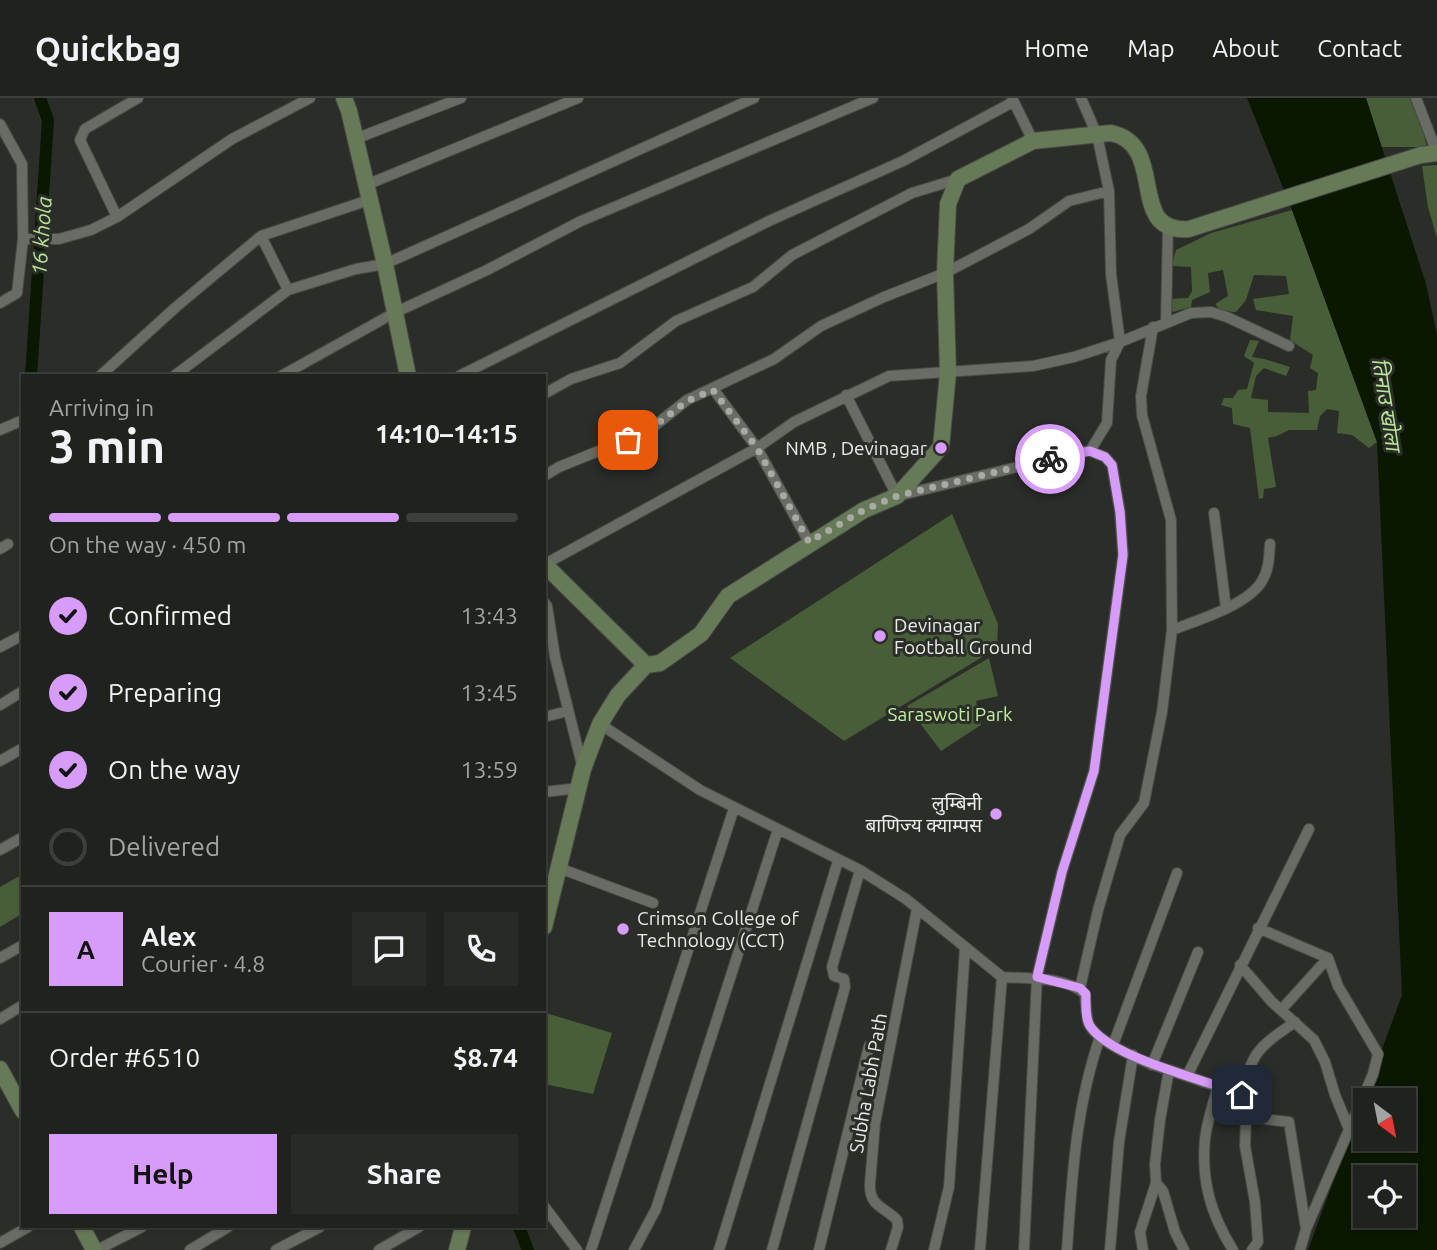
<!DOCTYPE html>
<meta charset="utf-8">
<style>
:root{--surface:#20221e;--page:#282a27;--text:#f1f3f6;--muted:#a2a4a4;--line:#3d3f3c;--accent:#d79bf9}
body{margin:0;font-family:Ubuntu,"Noto Sans Devanagari",sans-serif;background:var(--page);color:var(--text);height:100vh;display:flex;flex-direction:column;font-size:26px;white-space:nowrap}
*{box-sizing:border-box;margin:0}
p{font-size:23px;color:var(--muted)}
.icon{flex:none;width:38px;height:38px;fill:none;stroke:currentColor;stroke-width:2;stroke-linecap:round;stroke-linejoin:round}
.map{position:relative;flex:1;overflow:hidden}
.panel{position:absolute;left:21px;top:276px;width:525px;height:854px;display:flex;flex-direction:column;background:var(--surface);border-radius:0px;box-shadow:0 2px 5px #0004,0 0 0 2px var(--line)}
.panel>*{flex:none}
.needle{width:46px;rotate:148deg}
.tools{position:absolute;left:1353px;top:990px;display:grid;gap:14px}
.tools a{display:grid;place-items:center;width:63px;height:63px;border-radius:0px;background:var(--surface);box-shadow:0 2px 5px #0004,0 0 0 2px var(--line);font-size:35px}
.pin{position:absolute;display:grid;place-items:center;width:60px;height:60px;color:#fff;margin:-30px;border-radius:14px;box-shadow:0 4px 10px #0006}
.courier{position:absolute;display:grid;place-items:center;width:70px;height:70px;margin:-35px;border:5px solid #d79bf9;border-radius:50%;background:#fff;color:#222;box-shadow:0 2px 9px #0007}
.headline em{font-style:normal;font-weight:600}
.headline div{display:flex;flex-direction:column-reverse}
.headline{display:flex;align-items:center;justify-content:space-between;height:119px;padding:0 28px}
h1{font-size:46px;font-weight:600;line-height:52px}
.bar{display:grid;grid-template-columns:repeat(4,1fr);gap:10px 7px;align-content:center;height:84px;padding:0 28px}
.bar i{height:9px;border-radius:5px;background:var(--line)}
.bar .selected{background:var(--accent)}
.bar p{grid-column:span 4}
.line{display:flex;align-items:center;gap:18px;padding:0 28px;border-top:2px solid var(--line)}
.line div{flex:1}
.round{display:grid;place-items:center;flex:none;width:74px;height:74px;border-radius:0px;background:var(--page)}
ol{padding:0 28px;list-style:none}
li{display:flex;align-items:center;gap:21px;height:77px}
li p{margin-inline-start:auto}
li .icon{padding:7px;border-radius:50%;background:var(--accent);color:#111;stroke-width:4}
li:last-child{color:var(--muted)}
li i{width:38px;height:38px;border:4px solid var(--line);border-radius:50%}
.primary-button{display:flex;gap:14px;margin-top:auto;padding:14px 28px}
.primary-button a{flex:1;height:80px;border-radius:0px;background:var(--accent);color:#111;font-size:28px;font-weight:600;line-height:80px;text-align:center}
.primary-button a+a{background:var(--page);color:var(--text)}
header{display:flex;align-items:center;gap:42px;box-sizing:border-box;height:98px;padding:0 35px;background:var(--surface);border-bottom:2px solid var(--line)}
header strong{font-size:33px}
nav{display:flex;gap:38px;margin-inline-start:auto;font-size:24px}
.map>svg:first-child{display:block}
</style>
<header>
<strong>Quickbag</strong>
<nav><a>Home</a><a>Map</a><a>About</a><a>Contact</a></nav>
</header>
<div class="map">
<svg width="1437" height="1152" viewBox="0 0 1437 1152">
<rect width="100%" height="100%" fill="#2b2e28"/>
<path fill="#485e38" d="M1366 0H1415L1427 49H1381Z
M1437 67V140L1428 109 1422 68Z
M1292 112 1377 344 1369 350 1352 337 1337 335 1339 313 1327 311 1320 318 1317 332H1289L1277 338 1268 340 1276 389 1264 391 1263 400 1259 401 1250 330 1233 326 1232 310 1221 307 1224 300H1233L1238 292 1247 291 1254 265 1244 258 1250 242 1259 243 1252 259 1264 261 1290 269 1286 278 1264 270 1256 278 1251 300 1268 302V314L1309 315 1308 293 1316 292 1318 275 1310 270 1313 257 1290 242 1293 218 1256 212 1253 201 1289 196 1286 178 1254 177 1246 202 1236 214 1221 213 1215 206 1228 198 1223 172 1208 175 1210 194 1192 202 1191 209 1173 214 1167 201 1188 200 1192 193 1191 169 1171 168 1176 152 1211 135Z
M952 416 998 526 997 550 844 643 730 560Z
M989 560 998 598 976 603 981 627 941 653 907 608Z
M23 776V815L0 829V789Z
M546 915 612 935 593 996 544 986Z"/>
<path fill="#0a1701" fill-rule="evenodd" d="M1247 0H1366L1426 186 1437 237V1152H1308L1402 897 1377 344 1292 112ZM1365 1003H1404V1041H1365ZM1365 1080H1404V1118H1365Z"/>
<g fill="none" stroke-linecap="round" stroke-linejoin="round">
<path stroke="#0a1701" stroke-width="12" d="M31 278 48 22 40 0
M519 1129 528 1152"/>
<defs>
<path id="street" d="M1012 0 1033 43
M1081 0 1097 37 1109 93 1111 176 1120 244 1111 262 1107 325 1090 353
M1416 0 1437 55
M0 26 22 66 23 141H59L91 132 117 119 232 41 310 0
M355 41 461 0
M366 87 578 0
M117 119 80 42 85 31 138 0
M261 138 288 192
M0 205 17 195 23 141
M1166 224 1168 129
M100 278 176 209 261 138 369 102
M174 278 288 192 356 171 385 166 754 0
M281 278 394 215 487 172 581 123 873 0
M459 278 769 123 903 63 1013 4
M714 292 757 350 809 444
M544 296 571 281 620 265 676 223 753 189 792 157 912 95 958 81
M846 297 897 398 1080 354 1090 353 1105 359 1112 367 1120 414 1123 457 1094 673 1062 774 1037 879 1024 1152
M0 332 23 322
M544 378 559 369 648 333 687 302 774 261 821 228 884 199 945 175 1029 131 1069 103 1109 93
M1214 415 1226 510
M0 451 8 446
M545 466 757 350 794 324 889 278 1033 268 1074 259 1120 244 1191 215 1211 214 1227 219 1289 248
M544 504 547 508 555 559 583 671
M1172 532C1198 522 1248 507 1262 483 1269 472 1269 459 1270 446
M0 549 23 537
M0 607 23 593
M544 619 568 613
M600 626 700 692 860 772 906 801 1002 879
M0 663 23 650
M544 694 579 690
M0 752 23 739
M559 770 653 805
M1258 830 1328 860 1338 888 1378 956 1373 976 1306 1131
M0 860 23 847
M1240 867 1272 904 1314 942 1325 964 1335 997 1349 1031
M1080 890 1098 812 1120 737 1144 705 1162 614 1172 532 1171 422 1142 317 1141 298 1153 229
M1281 912 1328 860
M0 921 23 907
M1113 947 1177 775
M1152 967 1198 854
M1169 972 1242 997 1246 1019 1289 1024 1306 1131 1300 1152
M1187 978 1309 731
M1218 987C1214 1004 1207 1023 1205 1041 1201 1083 1211 1117 1233 1152
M1242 997C1251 954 1260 948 1295 924
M1246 1019 1245 1048 1255 1104 1258 1144 1252 1152
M1156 1085 1163 1093 1175 1134 1184 1152
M544 1108 577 1152
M0 1145 28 1129
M97 1152 142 1129
M190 1152 228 1129
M276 1152 320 1129
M379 1152 419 1129
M591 1152 734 710
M634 1152 656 1111 778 731
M719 1152 838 763
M772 1152 845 889 844 881 834 878 832 869 860 772
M819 1152 869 948
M891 1152 898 1129 897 1122C883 1108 869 1108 870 1086L875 1025 917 811
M934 1152 949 1089 965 850
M980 1152 1002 879C1027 881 1066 878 1085 896 1086 905 1086 916 1088 924 1095 945 1149 966 1169 972L1160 1022 1155 1066 1156 1085 1140 1134 1143 1152
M1067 1152C1072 1079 1076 1008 1100 939
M1110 1152 1119 1044 1133 957"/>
<path id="secondary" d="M344 0 349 13 385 166 408 278
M544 466 646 567
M544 829 583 671 600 626 618 597 646 567 660 565 701 536 728 498 864 412 897 398 941 349 948 275 945 175 948 106 958 81 1033 43 1111 35C1169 47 1125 136 1189 131L1421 57 1437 55
M0 971 23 1013
M82 1129 94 1152
M457 1152 463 1129"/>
</defs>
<use href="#street" stroke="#474945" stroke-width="12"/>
<use href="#secondary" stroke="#474945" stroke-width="18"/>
<use href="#street" stroke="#686c65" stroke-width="10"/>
<use href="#secondary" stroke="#677a57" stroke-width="16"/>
</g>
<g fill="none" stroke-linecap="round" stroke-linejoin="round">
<path stroke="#a7aaa5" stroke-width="7" stroke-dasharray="0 12.6" d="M628 342 648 333 687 303 713 292 757 350 809 444 864 412 897 398 1050 361"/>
<path stroke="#d79bf9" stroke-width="9" d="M1050 361 1090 353 1105 359 1112 367 1120 414 1123 457 1094 673 1062 774 1037 879 1080 890 1086 896C1086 905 1085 920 1090 928 1112 961 1205 981 1242 997"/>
</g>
<g fill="#d79bf9" stroke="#2b2e28" stroke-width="2.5">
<circle cx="941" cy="350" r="7"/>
<circle cx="880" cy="538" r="7"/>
<circle cx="996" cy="716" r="7"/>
<circle cx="623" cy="831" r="7"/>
</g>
<g text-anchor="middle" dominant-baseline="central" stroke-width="6" stroke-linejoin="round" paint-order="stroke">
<g font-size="19" fill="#eaece8" stroke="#2b2e28" text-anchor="end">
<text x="927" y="350">NMB , Devinagar</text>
<text x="894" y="527" text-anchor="start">Devinagar<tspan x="894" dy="22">Football Ground</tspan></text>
<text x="982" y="705">लुम्बिनी<tspan x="982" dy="22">बाणिज्य क्याम्पस</tspan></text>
<text x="637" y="820" text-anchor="start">Crimson College of<tspan x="637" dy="22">Technology (CCT)</tspan></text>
</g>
<g font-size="19" fill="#c3f0a2" stroke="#2b2e28">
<text x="950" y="616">Saraswoti Park</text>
</g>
<g font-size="19" fill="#eaece8" stroke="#2b2e28">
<text transform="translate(868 985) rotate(-80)">Subha Labh Path</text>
</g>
<g font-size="21" font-style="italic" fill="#b8e596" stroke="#2b2e28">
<text transform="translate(41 138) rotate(-86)">16 khola</text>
<text transform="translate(1387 306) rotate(81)">तिनाउ खोला</text>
</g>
</g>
</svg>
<div class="tools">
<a><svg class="needle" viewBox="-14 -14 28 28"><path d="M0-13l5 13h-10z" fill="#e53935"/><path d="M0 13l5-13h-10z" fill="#a2a4a4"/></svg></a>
<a><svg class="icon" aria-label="locate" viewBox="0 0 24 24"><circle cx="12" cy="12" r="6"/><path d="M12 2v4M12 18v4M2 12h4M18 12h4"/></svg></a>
</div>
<div class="pin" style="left:628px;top:342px;background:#ea580c"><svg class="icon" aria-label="bag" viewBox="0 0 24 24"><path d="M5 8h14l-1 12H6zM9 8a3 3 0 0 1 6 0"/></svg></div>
<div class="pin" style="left:1242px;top:997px;background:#1f2937"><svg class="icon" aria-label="home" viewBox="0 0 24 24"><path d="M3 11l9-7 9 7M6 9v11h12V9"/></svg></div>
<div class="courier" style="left:1050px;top:361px"><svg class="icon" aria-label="bike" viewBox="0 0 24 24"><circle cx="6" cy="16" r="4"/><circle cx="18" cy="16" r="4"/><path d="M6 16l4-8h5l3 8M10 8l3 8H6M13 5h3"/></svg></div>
<section class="panel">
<div class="headline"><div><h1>3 min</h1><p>Arriving in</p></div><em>14:10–14:15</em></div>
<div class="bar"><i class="selected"></i><i class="selected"></i><i class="selected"></i><i></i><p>On the way · 450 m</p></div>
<ol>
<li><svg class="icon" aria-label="check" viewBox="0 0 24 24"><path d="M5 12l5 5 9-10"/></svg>Confirmed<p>13:43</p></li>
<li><svg class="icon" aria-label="check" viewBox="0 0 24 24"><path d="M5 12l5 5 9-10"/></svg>Preparing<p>13:45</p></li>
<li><svg class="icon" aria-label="check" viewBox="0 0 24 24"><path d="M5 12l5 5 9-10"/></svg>On the way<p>13:59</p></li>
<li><i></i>Delivered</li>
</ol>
<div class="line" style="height:126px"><b class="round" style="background:var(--accent);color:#111">A</b><div><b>Alex</b><p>Courier · 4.8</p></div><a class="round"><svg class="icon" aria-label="chat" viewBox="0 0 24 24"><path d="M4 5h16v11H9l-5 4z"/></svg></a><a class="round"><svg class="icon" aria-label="phone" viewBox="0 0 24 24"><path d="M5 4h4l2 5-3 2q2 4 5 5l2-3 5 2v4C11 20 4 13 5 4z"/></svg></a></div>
<div class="line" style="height:91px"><div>Order #6510</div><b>$8.74</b></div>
<div class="primary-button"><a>Help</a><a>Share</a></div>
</section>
</div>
